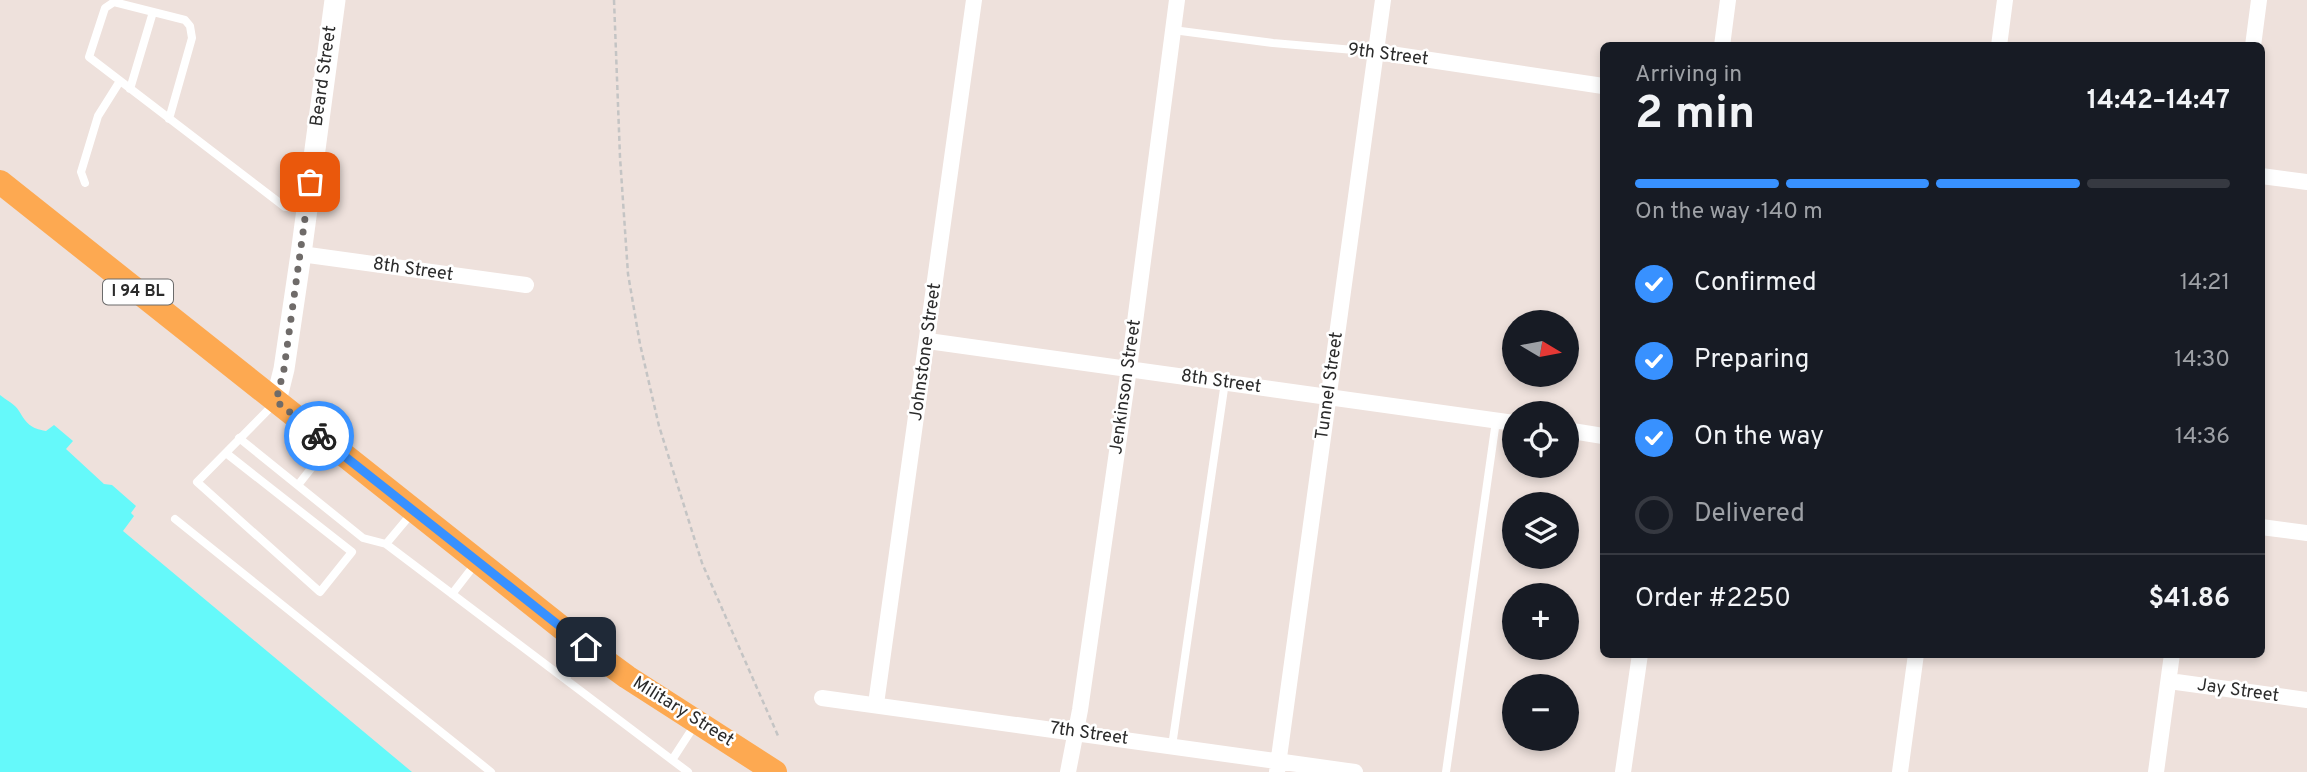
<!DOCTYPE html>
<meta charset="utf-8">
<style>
:root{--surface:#171b24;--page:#20242c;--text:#f1f3f6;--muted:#9ea1a6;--line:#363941;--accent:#3891ff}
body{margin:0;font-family:Overpass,sans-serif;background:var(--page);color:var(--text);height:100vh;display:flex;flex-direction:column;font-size:26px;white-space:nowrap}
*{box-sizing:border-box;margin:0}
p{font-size:23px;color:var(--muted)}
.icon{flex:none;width:38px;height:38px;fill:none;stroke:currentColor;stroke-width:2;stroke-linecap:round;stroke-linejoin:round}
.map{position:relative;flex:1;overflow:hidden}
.panel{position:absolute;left:1600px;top:42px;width:665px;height:616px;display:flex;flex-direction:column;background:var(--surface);border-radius:10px;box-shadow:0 4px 10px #0003}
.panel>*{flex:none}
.needle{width:46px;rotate:100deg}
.fabs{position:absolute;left:1502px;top:310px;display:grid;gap:14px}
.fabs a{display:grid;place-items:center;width:77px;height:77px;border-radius:50%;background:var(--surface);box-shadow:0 4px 10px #0003;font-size:35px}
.pin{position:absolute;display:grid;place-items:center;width:60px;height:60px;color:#fff;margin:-30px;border-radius:14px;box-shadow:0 4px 10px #0006}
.courier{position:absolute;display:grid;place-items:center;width:70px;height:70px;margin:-35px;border:5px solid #3891ff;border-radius:50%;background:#fff;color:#222;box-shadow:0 2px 9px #0007}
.overview em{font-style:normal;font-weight:700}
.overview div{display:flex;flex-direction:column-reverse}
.overview{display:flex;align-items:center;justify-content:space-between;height:119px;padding:0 35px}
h1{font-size:46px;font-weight:700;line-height:52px}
.bar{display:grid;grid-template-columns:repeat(4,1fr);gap:10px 7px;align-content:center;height:84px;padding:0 35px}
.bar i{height:9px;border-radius:5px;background:var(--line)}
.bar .on{background:var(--accent)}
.bar p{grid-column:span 4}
.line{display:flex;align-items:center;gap:18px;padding:0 35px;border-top:2px solid var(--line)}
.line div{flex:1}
ol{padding:0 35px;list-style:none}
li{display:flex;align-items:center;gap:21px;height:77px}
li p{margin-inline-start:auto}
li .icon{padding:7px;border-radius:50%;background:var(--accent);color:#fff;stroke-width:4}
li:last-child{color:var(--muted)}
li i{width:38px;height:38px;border:4px solid var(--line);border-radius:50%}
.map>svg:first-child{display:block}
</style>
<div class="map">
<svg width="2307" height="772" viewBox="0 0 2307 772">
<rect width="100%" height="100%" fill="#eee1dc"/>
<path fill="#65f9fa" d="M0 395C6 400 15 404 19 411 27 424 30 428 46 431L54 425 73 441 66 449 104 484 112 485 136 506 131 513 134 516 123 531 412 772H0Z"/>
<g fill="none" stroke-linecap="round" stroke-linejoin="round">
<path stroke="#c4c4c4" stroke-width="2.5" stroke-dasharray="5 3.5" stroke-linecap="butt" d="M614 0 620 157 628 274 640 344 659 426 702 563 779 738"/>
<path stroke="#fff" stroke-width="8" d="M1173 30 1273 43 1377 52
M130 89 153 12
M169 119 192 38 190 26 185 20 114 2 105 8 89 57 285 207 307 208
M85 183 81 172 98 116 120 81
M239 438 363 538 386 544
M226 453 352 552 320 592 197 482 274 404
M298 485 328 447
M412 513 386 544 688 772
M175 519 491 772
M452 594 476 563
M565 679 584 649
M1172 746 1225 382
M672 760 696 723
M1446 772 1496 421"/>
<path stroke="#fff" stroke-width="16" d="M1722 46 1728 0
M1999 46 2005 0
M2253 46 2259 0
M1377 52 1603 86
M2261 176 2307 182
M301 254 526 285
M928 341 1514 423
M1566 430 1603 436
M2261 527 2307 533
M2169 681 2307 700
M822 698 1355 772
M876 704 974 0
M1068 772 1080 710 1129 368 1177 0
M1277 772 1383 0
M1623 772 1640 654
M1900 772 1916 654
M2156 772 2172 654"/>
<path stroke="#fff" stroke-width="21" d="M276 401 284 369 301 254 335 0"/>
<path stroke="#fda951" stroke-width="24" d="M0 182 586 647 627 677 775 772"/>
</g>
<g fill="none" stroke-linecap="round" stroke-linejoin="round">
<path stroke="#6f6b69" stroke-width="7" stroke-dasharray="0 12.6" d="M310 182 284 369 276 401 319 436"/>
<path stroke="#3891ff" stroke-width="9" d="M319 436 586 647"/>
</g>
<g text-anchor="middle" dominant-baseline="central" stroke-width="5" stroke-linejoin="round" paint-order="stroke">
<rect fill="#fff" stroke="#6b6b6b" stroke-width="2" x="103" y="279.5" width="70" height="25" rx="5"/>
<g font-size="16" font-weight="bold" fill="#2b2b2b">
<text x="138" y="292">I 94 BL</text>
</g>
<g font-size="18" fill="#2b2b2b" stroke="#fff">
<text transform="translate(1388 55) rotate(7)">9th Street</text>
<text transform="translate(324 76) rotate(-82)">Beard Street</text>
<text transform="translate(413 270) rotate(8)">8th Street</text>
<text transform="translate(926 352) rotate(-82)">Johnstone Street</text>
<text transform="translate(1221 382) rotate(8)">8th Street</text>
<text transform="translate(1330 386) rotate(-82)">Tunnel Street</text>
<text transform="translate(1126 387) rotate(-82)">Jenkinson Street</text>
<text transform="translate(2238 691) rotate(8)">Jay Street</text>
<text transform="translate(683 712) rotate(32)">Military Street</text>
<text transform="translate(1089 734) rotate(8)">7th Street</text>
</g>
</g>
</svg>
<div class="fabs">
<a><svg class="needle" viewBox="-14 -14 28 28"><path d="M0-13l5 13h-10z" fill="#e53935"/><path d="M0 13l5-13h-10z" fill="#9ea1a6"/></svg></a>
<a><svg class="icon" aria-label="locate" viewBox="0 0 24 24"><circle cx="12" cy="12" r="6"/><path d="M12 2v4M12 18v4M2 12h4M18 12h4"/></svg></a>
<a><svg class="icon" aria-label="layers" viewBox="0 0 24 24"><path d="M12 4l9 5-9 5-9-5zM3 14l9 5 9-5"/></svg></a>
<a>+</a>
<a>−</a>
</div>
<div class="pin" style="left:310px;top:182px;background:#ea580c"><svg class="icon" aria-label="bag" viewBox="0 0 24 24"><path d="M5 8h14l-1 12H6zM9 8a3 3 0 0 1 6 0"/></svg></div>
<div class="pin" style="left:586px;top:647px;background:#1f2937"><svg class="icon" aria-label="home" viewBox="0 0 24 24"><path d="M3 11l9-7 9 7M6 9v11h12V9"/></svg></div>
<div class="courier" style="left:319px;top:436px"><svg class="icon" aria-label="bike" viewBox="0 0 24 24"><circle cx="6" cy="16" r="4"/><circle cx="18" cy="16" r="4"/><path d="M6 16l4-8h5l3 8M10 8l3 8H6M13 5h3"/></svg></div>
<section class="panel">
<div class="overview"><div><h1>2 min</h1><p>Arriving in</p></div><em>14:42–14:47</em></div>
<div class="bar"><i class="on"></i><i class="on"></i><i class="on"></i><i></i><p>On the way · 140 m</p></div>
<ol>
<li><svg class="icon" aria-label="check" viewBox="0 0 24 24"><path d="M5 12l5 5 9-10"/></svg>Confirmed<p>14:21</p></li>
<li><svg class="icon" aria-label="check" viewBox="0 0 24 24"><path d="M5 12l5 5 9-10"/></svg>Preparing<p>14:30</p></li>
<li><svg class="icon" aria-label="check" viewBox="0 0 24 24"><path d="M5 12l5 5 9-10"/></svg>On the way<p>14:36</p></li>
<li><i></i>Delivered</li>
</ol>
<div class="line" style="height:91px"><div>Order #2250</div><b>$41.86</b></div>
</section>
</div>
